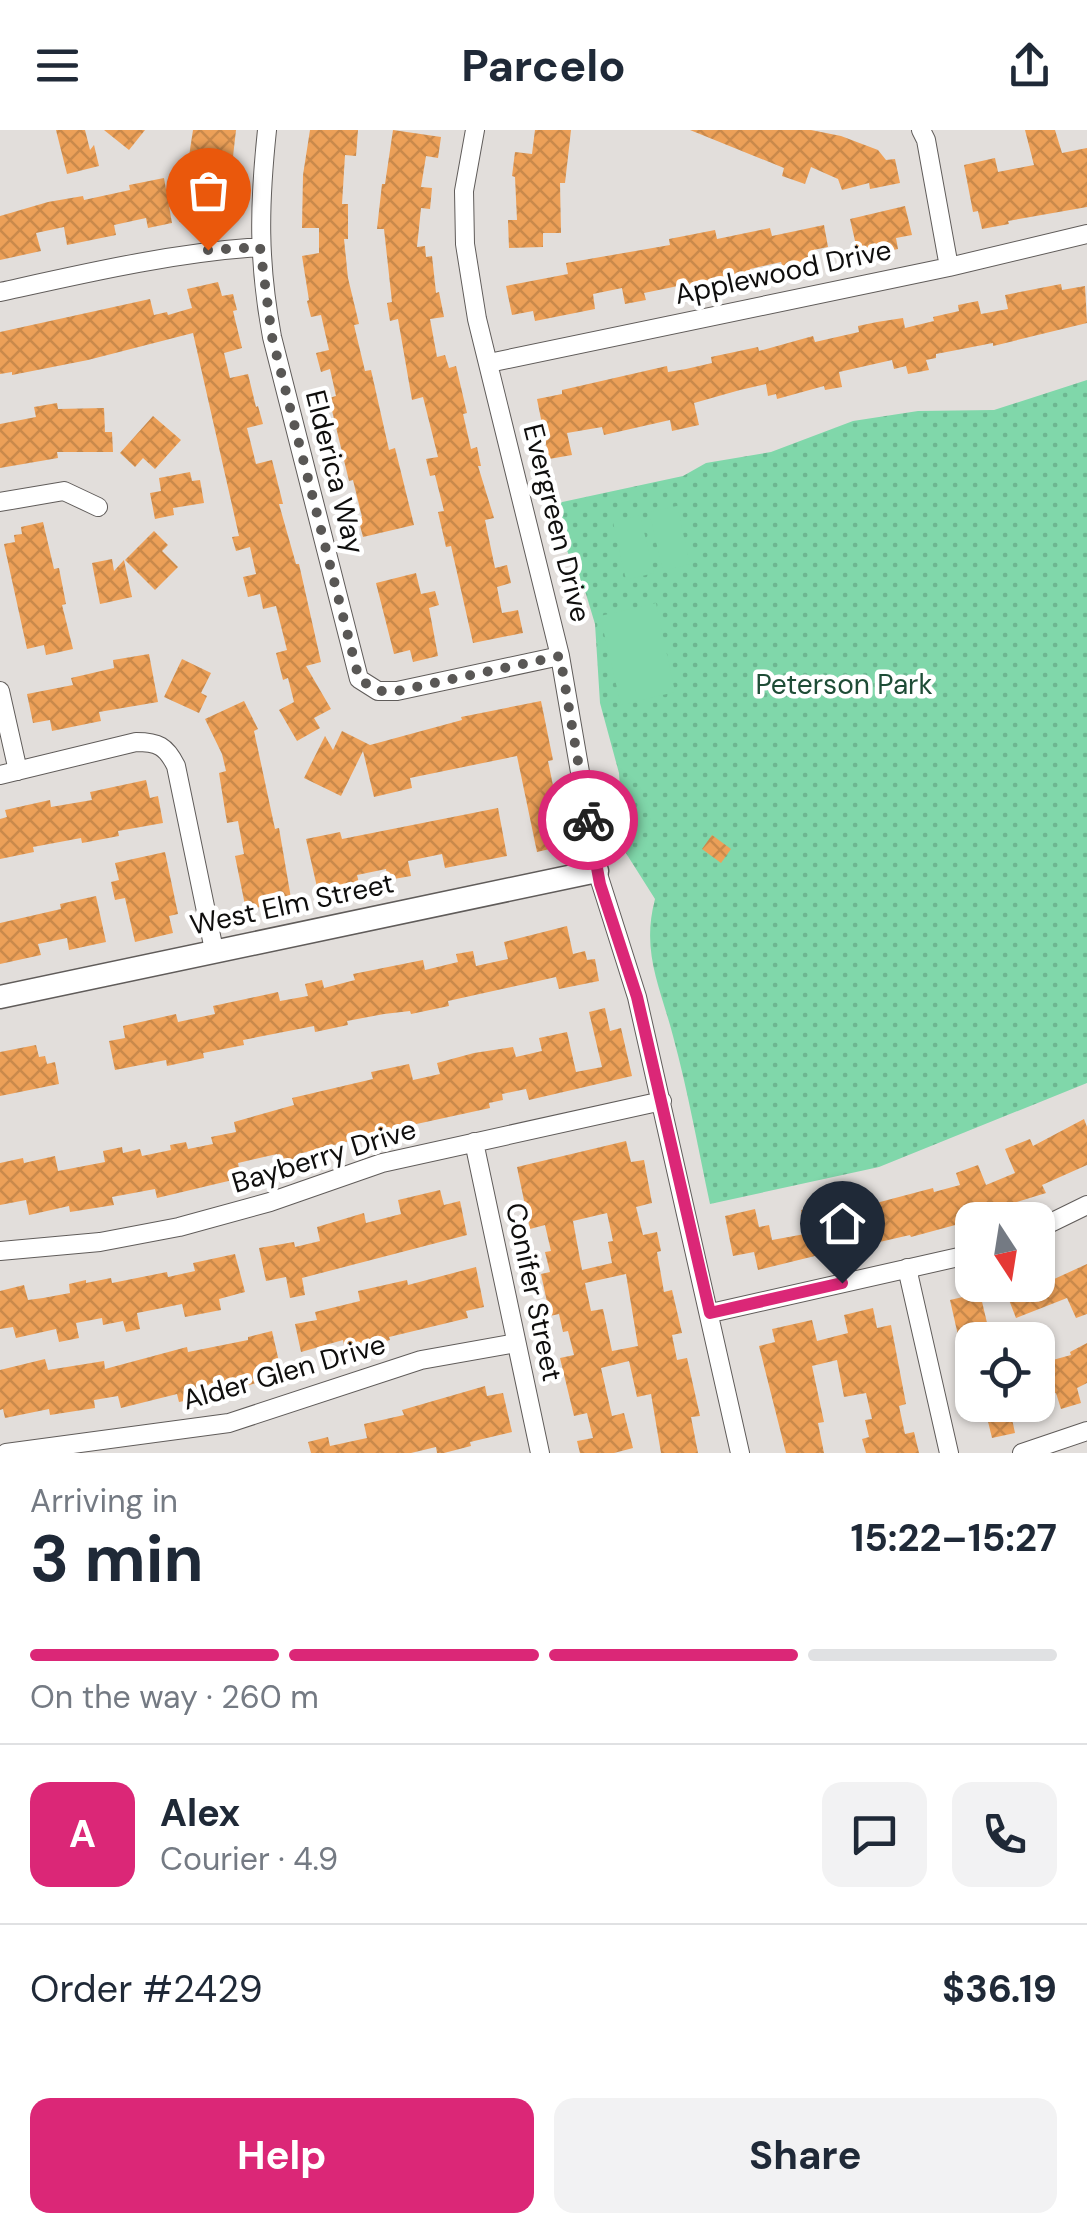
<!DOCTYPE html>
<meta charset="utf-8">
<style>
:root{--surface:#fff;--page:#f2f2f3;--text:#1f2937;--muted:#747a83;--line:#e0e1e3;--accent:#db2777}
body{margin:0;font-family:"DM Sans",sans-serif;background:var(--page);color:var(--text);height:100vh;display:flex;flex-direction:column;font-size:38px;white-space:nowrap}
*{box-sizing:border-box;margin:0}
p{font-size:32px;color:var(--muted)}
.icon{flex:none;width:55px;height:55px;fill:none;stroke:currentColor;stroke-width:2;stroke-linecap:round;stroke-linejoin:round}
.map{position:relative;height:1323px;overflow:hidden}
.panel{display:flex;flex-direction:column;background:var(--surface);flex:1}
.panel>*{flex:none}
.needle{width:65px;rotate:168deg}
.buttons{position:absolute;left:955px;top:1072px;display:grid;gap:20px}
.buttons a{display:grid;place-items:center;width:100px;height:100px;border-radius:20px;background:var(--surface);box-shadow:0 2px 8px #0004;font-size:50px}
.pin{position:absolute;display:grid;place-items:center;width:85px;height:85px;color:#fff;margin:-102px -42px;border-radius:50% 50% 50% 0;rotate:-45deg;box-shadow:0 0 10px #0007}
.pin .icon{rotate:45deg}
.courier{position:absolute;display:grid;place-items:center;width:100px;height:100px;margin:-50px;border:8px solid #db2777;border-radius:50%;background:#fff;color:#222;box-shadow:0 2px 12px #0007}
.overview em{font-style:normal;font-weight:700}
.overview div{display:flex;flex-direction:column-reverse}
.overview{display:flex;align-items:center;justify-content:space-between;height:170px;padding:0 30px}
h1{font-size:65px;font-weight:700;line-height:75px}
.bar{display:grid;grid-template-columns:repeat(4,1fr);gap:15px 10px;align-content:center;height:120px;padding:0 30px}
.bar i{height:12px;border-radius:8px;background:var(--line)}
.bar .current{background:var(--accent)}
.bar p{grid-column:span 4}
.line{display:flex;align-items:center;gap:25px;padding:0 30px;border-top:2px solid var(--line)}
.line div{flex:1}
.round{display:grid;place-items:center;flex:none;width:105px;height:105px;border-radius:20px;background:var(--page)}
.action{display:flex;gap:20px;margin-top:auto;padding:20px 30px}
.action a{flex:1;height:115px;border-radius:20px;background:var(--accent);color:#fff;font-size:40px;font-weight:700;line-height:115px;text-align:center}
.action a+a{background:var(--page);color:var(--text)}
header{display:flex;justify-content:space-between;align-items:center;height:130px;padding:0 30px;background:var(--surface);font-size:45px;font-weight:700}
.map>svg:first-child{display:block}
</style>
<header><svg class="icon" aria-label="menu" viewBox="0 0 24 24"><path d="M4 6h16M4 12h16M4 18h16"/></svg>Parcelo<svg class="icon" aria-label="share" viewBox="0 0 24 24"><path d="M12 15V3M7 8l5-5 5 5M5 13v7h14v-7"/></svg></header>
<div class="map">
<svg width="1087" height="1323" viewBox="0 0 1087 1323">
<defs>
<pattern id="park-dots" width="8" height="8" patternUnits="userSpaceOnUse" patternTransform="scale(2.5)"><rect width="8" height="8" fill="#80d7aa"/><path d="M2 2h.1M6 6h.1" fill="none" stroke="#6db791" stroke-width="1.8" stroke-linecap="round"/></pattern>
<pattern id="building-cross-hatch" width="8" height="8" patternUnits="userSpaceOnUse" patternTransform="scale(2.5)"><rect width="8" height="8" fill="#eca058"/><path d="M0 0l8 8M0 8l8-8" fill="none" stroke="#c9894b"/></pattern>
</defs>
<rect width="100%" height="100%" fill="#e2dedb"/>
<path fill="url(#park-dots)" d="M1087 250V953L879 1037 710 1074C698 1018 688 961 673 906 660 856 641 822 655 769L624 720 619 643 600 573 595 494 586 464 559 402 553 374 683 346 706 333 771 322 853 291 918 281 994 280Z"/>
<path fill="#80d7aa" d="M677 376 690 434 663 441 649 382Z
M640 385 654 443 626 450 613 392Z
M656 473 675 562 621 575 600 486Z"/>
<path fill="url(#building-cross-hatch)" fill-rule="evenodd" d="M56 0H85L90 20 94 15 99 36 67 44Z
M104 0H145L129 20Z
M193 0H236L230 53 232 85 213 86V96L187 97 186 90 179 92Z
M310 0H358L356 26 345 25 342 74H348V109H344L348 148 359 194 354 195 365 241 371 240 389 320 395 318 414 395 363 407 358 388 362 387 353 350 349 351 329 268 336 266 330 239 321 242 316 223 329 220 321 185 311 187 307 171 309 170 302 126 319 123V98H302L303 45Z
M393 0 441 7 438 28 426 26 421 57 432 58 430 79 421 78 417 117 425 116 426 127 432 126 436 163 439 162 444 187 430 189 437 227 445 225 449 238 456 236 467 283 463 284 471 319 477 317 481 336H478L494 388 485 390 495 438 507 435 511 453 497 457 502 483 518 480 523 503 473 513 451 416 446 417 438 382 444 381 435 345 430 346 426 329 438 327 423 267 412 270 398 189 390 191 387 173 392 172 384 99H377L382 54H385Z
M535 0H571L565 53H560L561 103H543V117L509 118 508 90H517L515 47 512 46 515 22 532 24Z
M690 0H811L841 6 878 20 886 30 895 29 900 53 870 59 869 53 842 60 838 49 811 37 805 54 782 46 784 38Z
M1025 0H1055L1062 23 1087 18V77L1008 91 1009 94 982 99 978 81 973 82 964 35 995 28 998 42 1034 35Z
M164 48 172 93 148 98 146 88 114 95 116 105 67 115 64 97 36 103 41 121 0 130V86L48 72 83 66 84 70 130 60 129 55Z
M905 76 912 105 896 108 898 119 859 128 850 89Z
M824 95 828 117 813 120 815 131 783 138 781 132 750 139 752 148 679 160 678 156 644 163 646 170 625 174 622 158 593 164 595 179 535 191 533 181 512 185 506 156 568 144 566 133 670 115 669 109 715 100 717 109 770 98 772 106Z
M218 152 222 166 233 164 237 180 233 181 242 218 224 223 230 248 248 244 256 277 258 276 263 294 247 298 256 334 272 330 283 374H279L296 434H299L321 532 306 536 331 579 314 588 320 598 297 611 279 580 294 572 288 548 283 550 276 523 287 520 276 476 263 479 260 464 248 467 243 447 256 444 250 417 236 421 232 407 239 406 193 203 88 230 12 245V242L0 244V202L150 169 154 185 167 182 168 185 192 178 187 159Z
M1061 154 1062 160 1085 156 1087 193 993 216V213L936 224V228L926 230 929 240 908 244 906 236 894 239 892 230 839 242 842 257 825 260 824 256 777 269 776 264 768 266 766 254 740 260 694 273 699 295 672 301 670 290 604 305 602 297 567 303 572 325 549 329 537 269 562 264V260L667 236 668 242 686 239 712 233 711 227 758 217 759 221 813 206 815 212 859 202 858 196 877 192 903 188 905 198 934 191 933 187 959 181 958 175 978 171 981 184 1008 179 1005 165Z
M57 273 58 279 104 278 105 302H112L113 322H57L58 328 0 338V294L36 287 34 277Z
M153 286 181 310 155 339 143 328 135 337 120 323Z
M190 342 192 351 200 350 204 373 173 378 174 385 155 389 150 363 161 361 159 348Z
M43 392 54 439 59 438 66 474 62 475 73 519 46 525 44 515 27 519 4 414 15 412 14 405 22 404 21 397Z
M154 401 168 415 162 421 178 437 155 460 125 430Z
M112 429 114 441 124 430 132 467 100 474 92 433Z
M416 443 421 464 435 461 439 475 429 478 438 526 413 532 410 520 394 524 376 453Z
M149 524 158 572 99 582 101 591 52 601 50 590 33 593 27 564 73 555 71 548 114 538 113 530Z
M182 529 211 543 201 563 207 566 199 583 164 567Z
M244 571 258 599 254 601 275 699 279 698 293 780 267 785 265 776 246 780 235 726 244 724 238 691 227 693 219 643 226 641 222 624 205 589Z
M541 571 553 630 548 631 560 690 553 691 558 717 537 722 517 626 410 648 412 658 374 667 363 621 341 666 304 648 325 606 333 620 342 601 370 615 462 590 461 587Z
M146 650 150 668 158 666 163 693 118 701 119 706 82 713 81 708 33 717 34 722 0 729V689L7 687 5 680 50 670 51 677 92 670 90 662Z
M498 678 507 726 445 738 442 724 408 731 411 746 388 750 386 739 357 745 360 757 334 763 332 754 317 757 306 709 340 702 342 709Z
M712 705 731 719 721 733 702 719Z
M165 722 178 784 169 786 173 803 135 812 125 768 115 770 111 752 119 750 115 733Z
M96 766 106 812 69 820 67 808 38 814 41 825 0 834V793L61 779 60 774Z
M567 796 573 824 585 821 587 830 595 829 599 851 559 859 556 847 448 871 449 876 411 884 410 881 384 884 347 891 348 895 315 902 314 896 243 910 244 915 203 923 204 928 167 936 166 930 115 940 109 911 125 908 123 896 176 884 178 892 215 884 213 876 278 862 280 871 308 866 305 854 322 850 324 858 355 850 353 844 423 830 425 840 458 832 456 824 473 821 476 836 508 829 504 812Z
M605 878 610 901 621 898 632 946 529 970 526 959 502 964 503 970 489 973 490 978 366 1005V1007L298 1024 300 1029 280 1034 277 1024 238 1033 241 1048 157 1068 155 1059 112 1067 114 1075 70 1082 69 1076 29 1085 26 1070 0 1075V1033L23 1028 24 1033 55 1026 58 1041 105 1032 103 1021 122 1017 123 1023 140 1019 142 1026 171 1020 170 1015 186 1012 188 1019 213 1014 211 1007 236 1002 234 992 294 975 292 968 373 949 371 942 409 934 413 950 440 944 437 933 474 923 513 917 516 927 542 921 539 908 567 902 576 942 602 937 589 882Z
M36 915 39 927 45 926 47 934 55 932 59 954 0 966V922Z
M1084 989 1087 997V1035L1042 1055 1046 1063 994 1079 996 1084 911 1107 910 1105 849 1119 847 1108 817 1113 819 1125 758 1140 754 1122 733 1126 725 1086 755 1079 759 1097 769 1095 772 1110 805 1104 801 1080 820 1077 818 1069 834 1066 835 1073 859 1067 861 1077 933 1058 934 1062 960 1055 956 1043 978 1035 986 1055 1015 1043 1005 1019 1030 1009 1033 1016Z
M626 1011 631 1032 644 1030 652 1073 636 1077 643 1105 657 1102 661 1121 657 1122 664 1162 672 1160 682 1203 672 1205 677 1230 687 1228 700 1286 691 1287 698 1323H661L651 1264 637 1267 629 1231 601 1238 612 1286 624 1283 633 1318 614 1323H580L577 1311 593 1308 587 1283 574 1286 560 1228 574 1225 568 1201 563 1202 559 1184 550 1186 541 1144 550 1142 545 1122 551 1121 545 1095 530 1099 517 1037ZM607 1083 613 1111 608 1112 612 1133 582 1140 573 1091ZM626 1144 638 1216 612 1221 603 1179 591 1181 585 1153Z
M440 1060 444 1075 460 1071 467 1105 302 1148 305 1165 290 1168 286 1147 266 1151 259 1118 294 1112 295 1117 320 1111 317 1097 364 1083 366 1093 401 1084 398 1070Z
M235 1124 245 1162 219 1169 221 1180 185 1187 182 1174 137 1183 140 1199 126 1202 123 1191 103 1195 102 1188 76 1193 79 1208 59 1212 56 1199 16 1208 13 1197 0 1199V1161L24 1155 28 1170 43 1168 70 1163 69 1154 86 1150V1153L111 1148 112 1153 167 1142 168 1147 195 1141 193 1133Z
M1087 1134V1184L1076 1188 1067 1168 1016 1188 1009 1170 1024 1163 1021 1155H1038V1145L1049 1141 1052 1150Z
M476 1137 484 1177 466 1181 468 1188 389 1207 390 1210 346 1224 343 1210 301 1222 295 1194 317 1190 315 1182 360 1171 358 1161 407 1150 408 1155Z
M980 1163 991 1210H972V1244L967 1245 950 1170Z
M873 1178 877 1198 891 1195 906 1274 899 1276 905 1304 914 1302 919 1323H866L862 1309 869 1307 865 1290 872 1289 866 1263 844 1267 837 1230 812 1236 824 1292 818 1293 824 1323H786L759 1216 775 1212 772 1199 812 1190 817 1211 848 1203 844 1185Z
M272 1201 282 1245 224 1263 179 1272 177 1264 121 1278 118 1266 94 1270 95 1278 50 1285 49 1279 5 1288 3 1279 0 1280V1240L45 1229 48 1240 104 1231 105 1239 187 1217 188 1222 248 1210V1207Z
M1087 1213V1253L1077 1258 1081 1273 1061 1279 1056 1263 1038 1268V1234L1071 1225 1070 1222Z
M485 1256 487 1266 503 1263 512 1302 470 1312 471 1316 444 1323H437L436 1317 411 1323H311L308 1312 328 1307 330 1316 367 1308 364 1294 404 1285 402 1280Z
M984 1275H1009L1015 1303 992 1308Z"/>
<g fill="none" stroke-linecap="round" stroke-linejoin="round">
<defs>
<path id="minor" d="M267 0C259 76 258 131 272 207L359 549 378 561H397L560 526
M475 0 464 61 465 114 477 189 560 526 597 741 637 867 740 1323
M921 0 926 10 949 137
M0 162C86 143 171 123 260 117
M489 233 949 137 1087 104
M0 372 64 361 98 377
M0 561 18 641
M0 645 136 612C158 612 166 616 176 636L214 820
M474 1012 540 1323
M1038 1099 1087 1075
M0 1121 100 1112 179 1097 270 1072 382 1033 662 971
M907 1138 949 1323
M711 1183 972 1124
M6 1323 229 1293 421 1230 516 1213
M1022 1323 1087 1301"/>
<path id="tertiary" d="M0 867 597 741"/>
</defs>
<use href="#minor" stroke="#605c5a" stroke-width="20"/>
<use href="#tertiary" stroke="#605c5a" stroke-width="25"/>
<use href="#minor" stroke="#fff" stroke-width="18"/>
<use href="#tertiary" stroke="#fff" stroke-width="22"/>
</g>
<g fill="none" stroke-linecap="round" stroke-linejoin="round">
<path stroke="#595755" stroke-width="10" stroke-dasharray="0 18" d="M208 120 260 117 272 207 359 549 378 561H397L560 526 588 690"/>
<path stroke="#db2777" stroke-width="12" d="M588 690 600 754 637 867 710 1183 842 1153"/>
</g>
<g text-anchor="middle" dominant-baseline="central" stroke-width="9" stroke-linejoin="round" paint-order="stroke">
<g font-size="28" fill="#0f0e0d" stroke="#fff">
<text transform="translate(783 142) rotate(-12)">Applewood Drive</text>
<text transform="translate(335 342) rotate(76)">Elderica Way</text>
<text transform="translate(557 393) rotate(76)">Evergreen Drive</text>
<text transform="translate(292 774) rotate(-12)">West Elm Street</text>
<text transform="translate(324 1026) rotate(-17)">Bayberry Drive</text>
<text transform="translate(534 1162) rotate(78)">Conifer Street</text>
<text transform="translate(284 1242) rotate(-16)">Alder Glen Drive</text>
</g>
<g font-size="28" fill="#1e4c36" stroke="#fff">
<text x="844" y="554">Peterson Park</text>
</g>
</g>
</svg>
<div class="buttons">
<a><svg class="needle" viewBox="-14 -14 28 28"><path d="M0-13l5 13h-10z" fill="#e53935"/><path d="M0 13l5-13h-10z" fill="#747a83"/></svg></a>
<a><svg class="icon" aria-label="locate" viewBox="0 0 24 24"><circle cx="12" cy="12" r="6"/><path d="M12 2v4M12 18v4M2 12h4M18 12h4"/></svg></a>
</div>
<div class="pin" style="left:208px;top:120px;background:#ea580c"><svg class="icon" aria-label="bag" viewBox="0 0 24 24"><path d="M5 8h14l-1 12H6zM9 8a3 3 0 0 1 6 0"/></svg></div>
<div class="pin" style="left:842px;top:1153px;background:#1f2937"><svg class="icon" aria-label="home" viewBox="0 0 24 24"><path d="M3 11l9-7 9 7M6 9v11h12V9"/></svg></div>
<div class="courier" style="left:588px;top:690px"><svg class="icon" aria-label="bike" viewBox="0 0 24 24"><circle cx="6" cy="16" r="4"/><circle cx="18" cy="16" r="4"/><path d="M6 16l4-8h5l3 8M10 8l3 8H6M13 5h3"/></svg></div>
</div>
<section class="panel">
<div class="overview"><div><h1>3 min</h1><p>Arriving in</p></div><em>15:22–15:27</em></div>
<div class="bar"><i class="current"></i><i class="current"></i><i class="current"></i><i></i><p>On the way · 260 m</p></div>
<div class="line" style="height:180px"><b class="round" style="background:var(--accent);color:#fff">A</b><div><b>Alex</b><p>Courier · 4.9</p></div><a class="round"><svg class="icon" aria-label="chat" viewBox="0 0 24 24"><path d="M4 5h16v11H9l-5 4z"/></svg></a><a class="round"><svg class="icon" aria-label="phone" viewBox="0 0 24 24"><path d="M5 4h4l2 5-3 2q2 4 5 5l2-3 5 2v4C11 20 4 13 5 4z"/></svg></a></div>
<div class="line" style="height:130px"><div>Order #2429</div><b>$36.19</b></div>
<div class="action"><a>Help</a><a>Share</a></div>
</section>
